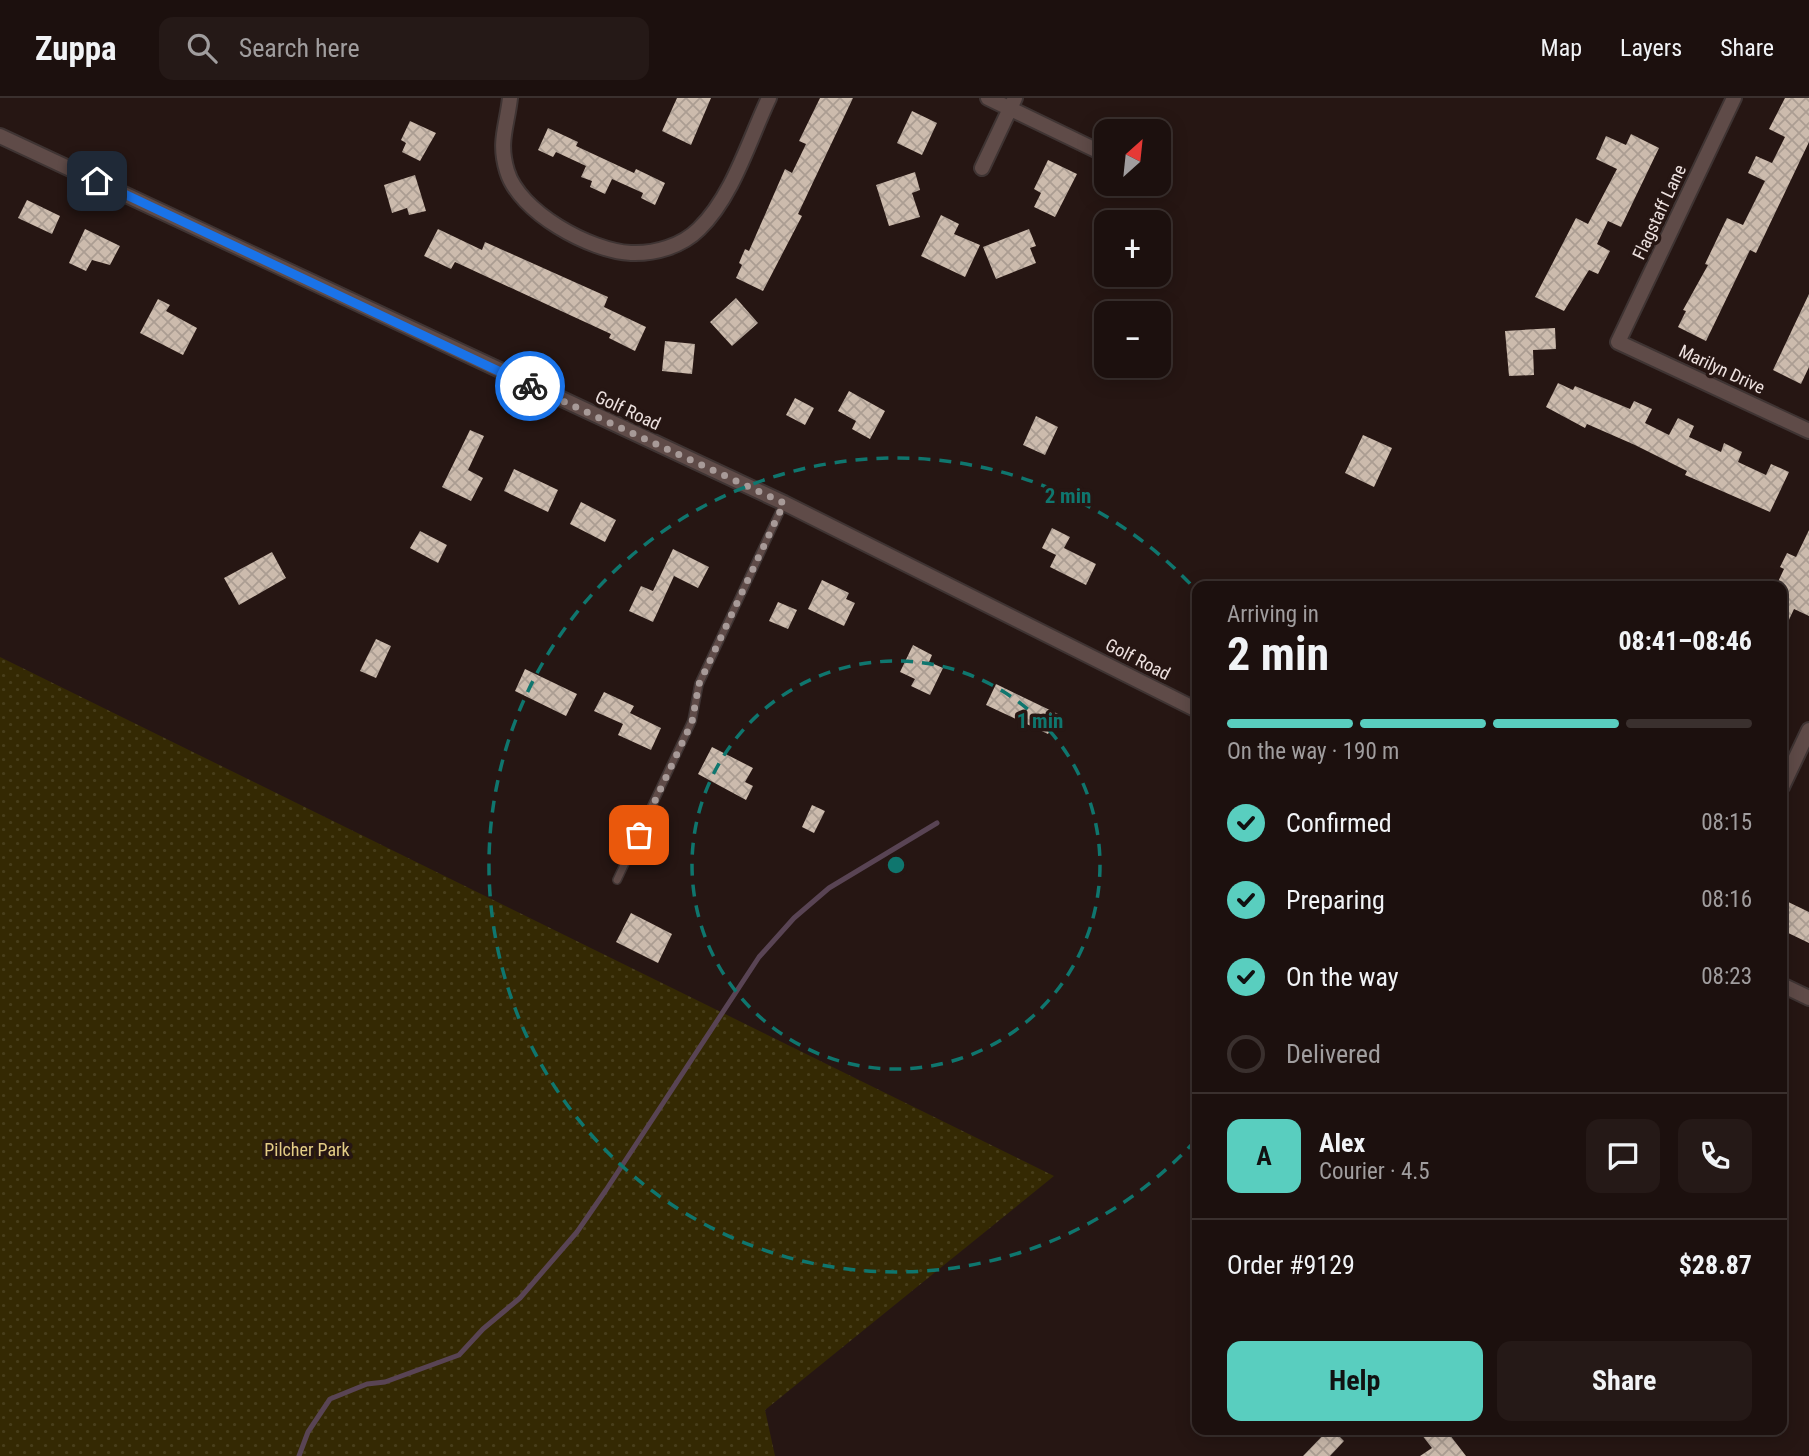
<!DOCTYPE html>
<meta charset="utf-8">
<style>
:root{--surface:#1c100e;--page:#251917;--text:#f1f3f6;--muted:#a09d9e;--line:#3a302e;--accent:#59cebf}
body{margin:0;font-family:"Roboto Condensed",sans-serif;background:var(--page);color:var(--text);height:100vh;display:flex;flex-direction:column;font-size:26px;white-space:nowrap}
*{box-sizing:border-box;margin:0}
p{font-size:23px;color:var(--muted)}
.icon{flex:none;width:38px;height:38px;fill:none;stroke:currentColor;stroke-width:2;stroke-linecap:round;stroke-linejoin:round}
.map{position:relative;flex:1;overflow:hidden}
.sheet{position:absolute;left:1192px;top:483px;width:595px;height:854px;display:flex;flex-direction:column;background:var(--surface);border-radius:14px;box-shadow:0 4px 18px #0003,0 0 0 2px var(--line)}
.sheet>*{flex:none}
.needle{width:46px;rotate:27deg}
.buttons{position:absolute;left:1094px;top:21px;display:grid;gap:14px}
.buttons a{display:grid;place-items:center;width:77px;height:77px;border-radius:14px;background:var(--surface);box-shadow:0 4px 18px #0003,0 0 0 2px var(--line);font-size:35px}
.pin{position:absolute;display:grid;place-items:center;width:60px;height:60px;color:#fff;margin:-30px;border-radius:14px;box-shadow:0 4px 10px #0006}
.courier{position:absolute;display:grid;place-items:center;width:70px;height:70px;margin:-35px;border:5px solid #1a73e8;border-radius:50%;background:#fff;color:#222;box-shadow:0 2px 9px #0007}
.overview em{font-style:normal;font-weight:700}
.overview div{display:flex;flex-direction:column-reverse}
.overview{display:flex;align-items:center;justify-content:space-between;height:119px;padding:0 35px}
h1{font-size:46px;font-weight:700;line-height:52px}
.bar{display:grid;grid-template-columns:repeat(4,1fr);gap:10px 7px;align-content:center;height:84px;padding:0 35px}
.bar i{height:9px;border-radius:5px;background:var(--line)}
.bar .selected{background:var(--accent)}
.bar p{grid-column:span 4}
.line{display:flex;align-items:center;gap:18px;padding:0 35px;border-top:2px solid var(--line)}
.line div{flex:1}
.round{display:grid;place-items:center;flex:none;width:74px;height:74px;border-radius:14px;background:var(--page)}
ol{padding:0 35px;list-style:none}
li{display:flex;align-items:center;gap:21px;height:77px}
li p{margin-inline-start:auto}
li .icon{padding:7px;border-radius:50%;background:var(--accent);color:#111;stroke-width:4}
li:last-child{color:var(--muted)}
li i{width:38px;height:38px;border:4px solid var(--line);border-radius:50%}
.cta{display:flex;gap:14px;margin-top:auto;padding:14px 35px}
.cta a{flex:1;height:80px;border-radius:14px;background:var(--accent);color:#111;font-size:28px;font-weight:700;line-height:80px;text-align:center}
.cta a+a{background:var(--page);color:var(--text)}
header{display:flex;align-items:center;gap:42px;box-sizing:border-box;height:98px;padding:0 35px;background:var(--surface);border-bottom:2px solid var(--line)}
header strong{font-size:33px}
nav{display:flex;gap:38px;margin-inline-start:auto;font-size:24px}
.search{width:490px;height:63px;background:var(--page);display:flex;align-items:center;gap:18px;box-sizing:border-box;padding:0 24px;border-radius:14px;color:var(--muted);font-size:26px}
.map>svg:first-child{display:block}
</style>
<header>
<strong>Zuppa</strong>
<div class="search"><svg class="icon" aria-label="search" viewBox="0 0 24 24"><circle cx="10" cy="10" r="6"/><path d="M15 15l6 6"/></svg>Search here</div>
<nav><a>Map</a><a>Layers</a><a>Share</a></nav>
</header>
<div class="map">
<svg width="1809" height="1358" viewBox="0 0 1809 1358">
<defs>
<pattern id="park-dots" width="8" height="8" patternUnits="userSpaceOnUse" patternTransform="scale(1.75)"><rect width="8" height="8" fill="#342903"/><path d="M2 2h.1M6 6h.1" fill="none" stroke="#483e1b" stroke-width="1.8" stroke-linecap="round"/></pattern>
<pattern id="building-cross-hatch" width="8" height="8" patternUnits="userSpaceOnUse" patternTransform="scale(1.75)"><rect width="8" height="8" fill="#ccbbad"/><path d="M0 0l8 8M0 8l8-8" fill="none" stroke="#ab9d92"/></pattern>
</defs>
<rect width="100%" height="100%" fill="#261613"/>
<path fill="url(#park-dots)" d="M0 559 1054 1078 765 1312 775 1358H0Z"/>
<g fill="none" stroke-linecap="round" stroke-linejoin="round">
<path stroke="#594454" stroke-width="5" d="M299 1358 308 1334 330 1301 367 1286 385 1284 459 1257 483 1231 520 1200 577 1134 606 1092 759 859 794 820 829 790 937 725"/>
</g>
<path fill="url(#building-cross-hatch)" d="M677 0H711L691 47 662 33Z
M820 0H853L798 116 802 118 763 193 736 180 742 167 739 165 745 151 749 153 785 71 792 75 806 46 799 43Z
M1785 0H1809V44L1756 155 1750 152 1706 243 1678 229 1686 213 1683 212 1708 167 1705 166 1727 120 1743 127 1765 83 1748 75 1756 58 1772 65 1785 39 1769 31Z
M912 13 937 25 922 57 897 45Z
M410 23 436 35 420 63 402 54 406 45 401 42Z
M548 30 578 44 576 48 634 75 636 71 665 85 655 107 641 100 643 95 612 81 605 96 590 89 592 83 581 79 586 68 556 54 553 59 538 52Z
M1631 36 1659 50 1621 129 1608 123 1597 146 1610 153 1598 176 1589 172 1564 213 1535 199 1576 120 1588 126 1617 71 1596 61 1606 38 1626 47Z
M1048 62 1077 76 1055 119 1034 109 1041 95 1034 91Z
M915 74 920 92 912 95 920 119 889 128 876 87Z
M415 77 426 113 409 117 407 110 392 115 384 87Z
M27 102 60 118 52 136 18 120Z
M941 117 959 126 954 136 980 147 965 179 921 158Z
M85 131 120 148 110 167 92 162 86 173 69 165Z
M438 131 482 152 485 144 608 199 604 209 646 229 635 253 609 240 611 236 455 164 451 171 424 158Z
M1029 131 1036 148 1030 150 1036 165 996 181 983 149Z
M1809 196V269L1801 286 1773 272Z
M736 200 758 225 732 248 710 224Z
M158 201 170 207 166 213 197 230 183 257 140 235Z
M1555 230 1556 251 1533 252 1534 277 1509 278 1505 233Z
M665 243 695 246 692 276 662 273Z
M1558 285 1573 292 1575 288 1630 311 1634 303 1652 311 1645 325 1669 337 1678 320 1694 328 1689 339 1721 354 1724 345 1742 354 1738 364 1766 377 1771 366 1789 374 1770 414 1685 377 1687 373 1635 347 1587 326 1585 330 1546 309Z
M849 293 885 313 870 341 852 331 856 323 838 313Z
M795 300 814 310 805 327 786 317Z
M1036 318 1058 329 1045 357 1023 347Z
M470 332 484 338 468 372 483 380 471 403 442 389Z
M1363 337 1392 350 1374 389 1345 375Z
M514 371 558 392 548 414 504 393Z
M581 404 616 422 605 444 570 426Z
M1052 430 1070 439 1064 450 1096 466 1086 487 1050 469 1056 457 1042 450Z
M1809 432V518L1794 511 1782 537V488H1776L1784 471 1780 469 1787 455 1796 459Z
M420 433 447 447 438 465 410 450Z
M673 451 709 469 698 490 674 478 653 524 629 513 641 488 653 493Z
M272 454 286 480 239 507 224 480Z
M822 482 849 495 846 501 855 505 844 528 808 511Z
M778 504 797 512 788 531 769 523Z
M376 541 391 548 376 580 360 573Z
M913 547 932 557 929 564 943 570 930 597 911 588 915 581 900 574Z
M525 571 577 596 566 618 515 593Z
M996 586 1058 616 1048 636 986 607Z
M604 594 634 608 630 615 661 630 651 652 618 637 623 626 594 613Z
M712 649 753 670 745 684 753 688 746 702 698 676Z
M812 707 825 713 814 735 802 729Z
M1782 801 1809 814V845L1782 832Z
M631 815 672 836 658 865 616 844Z
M1328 1332H1333L1344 1343 1330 1358H1303Z
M1418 1332H1446L1466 1358H1420L1432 1350Z"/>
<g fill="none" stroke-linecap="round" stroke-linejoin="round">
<defs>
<path id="service" d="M617 782 692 623 699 586 784 405"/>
<path id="minor" d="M510 0C507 28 498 44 507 73 519 114 590 153 631 155 655 156 682 148 699 131 733 98 749 42 769 0
M988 0 1102 55
M1734 0 1618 244 1809 333
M0 38 784 405 1197 612
M982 70 1015 0
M1782 689 1809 632
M1782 887 1809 900"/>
</defs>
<use href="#service" stroke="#3f3433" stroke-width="10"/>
<use href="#minor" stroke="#3f3433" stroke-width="18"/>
<use href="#service" stroke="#5f4b48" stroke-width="7"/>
<use href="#minor" stroke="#5f4b48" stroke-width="14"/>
</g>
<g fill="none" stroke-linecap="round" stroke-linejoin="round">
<path stroke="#a79a98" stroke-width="7" stroke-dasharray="0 12.6" d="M530 288 784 405 699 586 692 624 639 737"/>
<path stroke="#1a73e8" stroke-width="9" d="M97 83 530 288"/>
</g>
<g fill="none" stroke="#0f766e" stroke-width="3.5" stroke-dasharray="12 9">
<circle cx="896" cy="767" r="204"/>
<path d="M1196 1042A407 407 0 1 1 1196 492"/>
</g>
<g text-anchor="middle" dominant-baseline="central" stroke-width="7" stroke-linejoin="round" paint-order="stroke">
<g font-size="18" fill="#ede1df" stroke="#261613">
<text transform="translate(1659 114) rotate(-65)">Flagstaff Lane</text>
<text transform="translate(1722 271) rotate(25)">Marilyn Drive</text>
<text transform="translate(628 312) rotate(25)">Golf Road</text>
<text transform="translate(1138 561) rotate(27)">Golf Road</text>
</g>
<g font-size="18" fill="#e4cd86" stroke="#261613">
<text x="307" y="1051">Pilcher Park</text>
</g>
</g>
<circle cx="896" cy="767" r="10" fill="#0f766e" stroke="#261613" stroke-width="3.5"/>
<g font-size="21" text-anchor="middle" font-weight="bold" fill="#0f766e" stroke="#261613" stroke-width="7" stroke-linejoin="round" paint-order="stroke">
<text x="1068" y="405">2 min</text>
<text x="1040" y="630">1 min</text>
</g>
</svg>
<div class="buttons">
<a><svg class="needle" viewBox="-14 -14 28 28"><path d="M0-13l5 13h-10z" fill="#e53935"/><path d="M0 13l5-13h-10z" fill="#a09d9e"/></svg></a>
<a>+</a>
<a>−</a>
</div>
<div class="pin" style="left:639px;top:737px;background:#ea580c"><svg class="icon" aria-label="bag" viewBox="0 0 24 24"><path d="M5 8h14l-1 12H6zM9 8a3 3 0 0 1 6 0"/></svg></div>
<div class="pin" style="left:97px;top:83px;background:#1f2937"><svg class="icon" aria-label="home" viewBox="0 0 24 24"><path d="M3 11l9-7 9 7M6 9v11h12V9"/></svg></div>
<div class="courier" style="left:530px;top:288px"><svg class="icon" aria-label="bike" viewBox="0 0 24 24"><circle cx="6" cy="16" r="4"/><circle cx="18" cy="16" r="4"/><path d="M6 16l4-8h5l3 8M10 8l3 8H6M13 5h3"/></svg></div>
<section class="sheet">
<div class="overview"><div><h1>2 min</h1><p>Arriving in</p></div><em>08:41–08:46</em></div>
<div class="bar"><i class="selected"></i><i class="selected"></i><i class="selected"></i><i></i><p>On the way · 190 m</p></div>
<ol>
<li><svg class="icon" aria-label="check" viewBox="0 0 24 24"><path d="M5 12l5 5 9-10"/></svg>Confirmed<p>08:15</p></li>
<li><svg class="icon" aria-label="check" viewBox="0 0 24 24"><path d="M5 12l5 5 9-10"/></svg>Preparing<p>08:16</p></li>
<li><svg class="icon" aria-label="check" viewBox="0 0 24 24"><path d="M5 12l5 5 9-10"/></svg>On the way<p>08:23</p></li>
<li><i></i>Delivered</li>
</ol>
<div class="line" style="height:126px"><b class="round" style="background:var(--accent);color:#111">A</b><div><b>Alex</b><p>Courier · 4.5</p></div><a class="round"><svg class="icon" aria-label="chat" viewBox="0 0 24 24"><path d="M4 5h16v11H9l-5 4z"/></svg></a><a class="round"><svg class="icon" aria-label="phone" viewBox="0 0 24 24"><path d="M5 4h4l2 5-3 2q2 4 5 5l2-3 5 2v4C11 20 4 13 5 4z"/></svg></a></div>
<div class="line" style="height:91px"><div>Order #9129</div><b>$28.87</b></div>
<div class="cta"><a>Help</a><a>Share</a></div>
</section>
</div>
